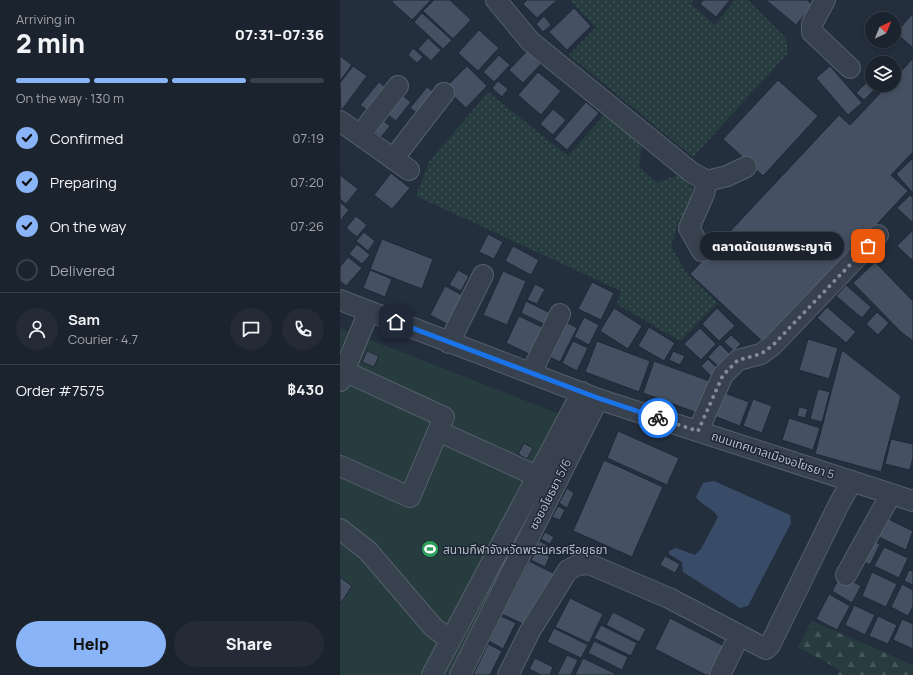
<!DOCTYPE html>
<meta charset="utf-8">
<style>
:root{--surface:#1b232e;--page:#242b36;--text:#f1f3f6;--muted:#a0a4aa;--line:#39404a;--accent:#8ab4f8}
body{margin:0;font-family:Manrope,"Noto Sans Thai",sans-serif;background:var(--page);color:var(--text);height:100vh;display:flex;flex-direction:column;font-size:15px;white-space:nowrap}
*{box-sizing:border-box;margin:0}
p{font-size:13px;color:var(--muted)}
.icon{flex:none;width:22px;height:22px;fill:none;stroke:currentColor;stroke-width:2;stroke-linecap:round;stroke-linejoin:round}
.map{position:relative;flex:1;overflow:hidden}
.side{display:flex;flex-direction:column;background:var(--surface);width:340px}
.side>*{flex:none}
.needle{width:26px;rotate:44deg}
.buttons{position:absolute;left:525px;top:12px;display:grid;gap:8px}
.buttons a{display:grid;place-items:center;width:36px;height:36px;border-radius:50%;background:var(--surface);box-shadow:0 2px 6px #0003,0 0 0 1px var(--line);font-size:20px}
.pin{position:absolute;display:grid;place-items:center;width:34px;height:34px;color:#fff;margin:-17px;border-radius:8px;box-shadow:0 2px 6px #0006}
.courier{position:absolute;display:grid;place-items:center;width:40px;height:40px;margin:-20px;border:3px solid #1a73e8;border-radius:50%;background:#fff;color:#222;box-shadow:0 1px 5px #0007}
.bubble{position:absolute;height:28px;border-radius:14px;background:var(--surface);box-shadow:0 2px 6px #0003,0 0 0 1px var(--line);font-size:13px;font-weight:800;line-height:28px;text-align:center}
.overview em{font-style:normal;font-weight:800}
.overview div{display:flex;flex-direction:column-reverse}
.overview{display:flex;align-items:center;justify-content:space-between;height:68px;padding:0 16px}
h1{font-size:26px;font-weight:800;line-height:30px}
.bar{display:grid;grid-template-columns:repeat(4,1fr);gap:6px 4px;align-content:center;height:48px;padding:0 16px}
.bar i{height:5px;border-radius:3px;background:var(--line)}
.bar .current{background:var(--accent)}
.bar p{grid-column:span 4}
.line{display:flex;align-items:center;gap:10px;padding:0 16px;border-top:1px solid var(--line)}
.line div{flex:1}
.round{display:grid;place-items:center;flex:none;width:42px;height:42px;border-radius:21px;background:var(--page)}
ol{padding:0 16px;list-style:none}
li{display:flex;align-items:center;gap:12px;height:44px}
li p{margin-inline-start:auto}
li .icon{padding:4px;border-radius:50%;background:var(--accent);color:#111;stroke-width:4}
li:last-child{color:var(--muted)}
li i{width:22px;height:22px;border:2px solid var(--line);border-radius:50%}
.button{display:flex;gap:8px;margin-top:auto;padding:8px 16px}
.button a{flex:1;height:46px;border-radius:24px;background:var(--accent);color:#111;font-size:16px;font-weight:800;line-height:46px;text-align:center}
.button a+a{background:var(--page);color:var(--text)}
main{display:flex;flex:1;min-height:0}
.map>svg:first-child{display:block}
</style>
<main>
<section class="side">
<div class="overview"><div><h1>2 min</h1><p>Arriving in</p></div><em>07:31–07:36</em></div>
<div class="bar"><i class="current"></i><i class="current"></i><i class="current"></i><i></i><p>On the way · 130 m</p></div>
<ol>
<li><svg class="icon" aria-label="check" viewBox="0 0 24 24"><path d="M5 12l5 5 9-10"/></svg>Confirmed<p>07:19</p></li>
<li><svg class="icon" aria-label="check" viewBox="0 0 24 24"><path d="M5 12l5 5 9-10"/></svg>Preparing<p>07:20</p></li>
<li><svg class="icon" aria-label="check" viewBox="0 0 24 24"><path d="M5 12l5 5 9-10"/></svg>On the way<p>07:26</p></li>
<li><i></i>Delivered</li>
</ol>
<div class="line" style="height:72px"><a class="round"><svg class="icon" aria-label="person" viewBox="0 0 24 24"><circle cx="12" cy="8" r="4"/><path d="M4 21q1-7 8-7t8 7"/></svg></a><div><b>Sam</b><p>Courier · 4.7</p></div><a class="round"><svg class="icon" aria-label="chat" viewBox="0 0 24 24"><path d="M4 5h16v11H9l-5 4z"/></svg></a><a class="round"><svg class="icon" aria-label="phone" viewBox="0 0 24 24"><path d="M5 4h4l2 5-3 2q2 4 5 5l2-3 5 2v4C11 20 4 13 5 4z"/></svg></a></div>
<div class="line" style="height:52px"><div>Order #7575</div><b>฿430</b></div>
<div class="button"><a>Help</a><a>Share</a></div>
</section>
<div class="map">
<svg width="573" height="675" viewBox="0 0 573 675">
<defs>
<pattern id="grass-dots" width="8" height="8" patternUnits="userSpaceOnUse"><rect width="8" height="8" fill="#263c3f"/><path d="M2 2h.1M6 6h.1" fill="none" stroke="#435659" stroke-width="1.8" stroke-linecap="round"/></pattern>
<pattern id="forest-firs" width="22" height="20" patternUnits="userSpaceOnUse"><rect width="22" height="20" fill="#263c3f"/><path d="M5 1l3.5 6h-7zM16 11l3.5 6h-7z" fill="#435659"/></pattern>
</defs>
<rect width="100%" height="100%" fill="#242f3e"/>
<path fill="url(#grass-dots)" d="M230 0H354L351 4 375 25 395 0H408L446 38 448 53 353 157 229 55 256 27Z
M148 92 228 156 265 114 302 145 299 166 317 183 338 175 358 192 338 223 331 247 348 275 378 303 340 341 277 304 281 291 76 196 89 162Z"/>
<path fill="url(#forest-firs)" d="M472 621 573 665V675H498L500 670 458 647Z"/>
<path fill="#263c3f" d="M0 328 243 423 116 675H0Z"/>
<path fill="#394c67" d="M374 481 450 515 451 523 408 606 400 608 343 572 342 562 329 554V551L336 548 355 555 361 549 378 517C372 507 362 506 356 497L363 483Z"/>
<path fill="#455162" stroke="#1f2835" d="M53 0H91L72 20 52 2Z
M94 0H110L131 20 113 39 83 11Z
M187 0H217L197 18 183 4Z
M363 0H390L376 17 360 4Z
M426 0H467L473 5 456 25Z
M234 8 251 26 227 50 209 32Z
M82 13 112 40 103 49 74 22Z
M573 13V48L556 33Z
M204 16 211 25 203 32 196 24Z
M139 30 159 48 138 71 118 53Z
M88 38 101 50 91 61 78 49Z
M73 48 83 57 77 63 68 55Z
M187 51 201 64 183 83 169 70Z
M159 55 170 65 154 82 143 72Z
M0 56 12 65 0 81Z
M573 58V152L551 175 568 191 425 344 350 274 499 115 510 125 548 85H554V79Z
M13 66 27 76 1 111 0 83Z
M127 66 147 86 126 108 105 88Z
M490 66 522 103 508 115 476 78Z
M198 72 221 91 201 115 178 95Z
M438 80 478 116 423 176 383 139Z
M158 81 168 89 162 97 152 88Z
M39 82 51 92 34 115 20 105Z
M527 82 535 89 524 100 516 93Z
M87 87 97 95 81 116 70 108Z
M58 92 71 102 56 121 43 111Z
M246 102 259 113 227 150 214 139Z
M213 109 226 120 213 135 200 124Z
M39 117 50 126 41 137 30 128Z
M573 158V193L556 174Z
M51 173 70 188 52 209 34 195Z
M0 175 18 189 6 204 0 199Z
M570 195 573 198V223L557 208Z
M0 202 9 210 0 221Z
M16 216 27 225 17 237 6 228Z
M573 230V261L557 246Z
M24 232 35 241 28 251 16 241Z
M148 234 163 242 154 259 139 252Z
M42 239 93 259 82 289 30 269Z
M17 244 30 255 22 264 9 254Z
M173 246 199 260 191 275 165 261Z
M8 257 22 268 6 286 0 281V267Z
M535 262 573 301V341L562 333 513 283Z
M30 270 52 279 45 297 23 288Z
M118 270 129 276 121 291 109 285Z
M163 271 186 281 167 325 143 315Z
M252 282 274 293 261 320 238 309Z
M195 284 205 289 197 304 187 300Z
M506 285 531 307 522 318 496 296Z
M105 286 124 296 109 325 90 315Z
M186 301 214 315 208 326 181 313Z
M487 307 516 332 506 343 477 318Z
M274 308 302 326 288 349 260 331Z
M377 308 395 326 379 341 362 324Z
M537 312 549 323 538 335 526 324Z
M179 316 204 328 191 355 166 343Z
M244 317 259 325 249 345 234 337Z
M224 321 237 328 220 362 206 355Z
M309 327 335 343 324 361 298 346Z
M360 328 376 344 361 360 344 344Z
M391 335 401 344 394 351 384 342Z
M468 339 498 348 489 379 459 370Z
M233 341 248 348 237 371 222 363Z
M257 341 310 361 299 392 245 372Z
M380 344 392 356 380 368 368 357Z
M502 350 561 396 541 472 475 454Z
M27 351 39 356 34 367 22 362Z
M333 351 345 356 340 365 329 360Z
M368 359 380 371 373 378 361 366Z
M314 361 375 383 363 415 303 393Z
M478 389 490 392 482 422 470 419Z
M382 392 409 402 400 426 374 416Z
M413 399 432 406 422 433 403 426Z
M459 407 468 409 465 418 457 416Z
M449 418 480 428 473 450 442 440Z
M278 431 339 458 327 485 267 458Z
M551 439 573 444V457L570 470 545 464Z
M184 443 193 448 187 459 178 454Z
M264 460 323 487 292 557 233 531Z
M227 488 234 493 227 508 219 503Z
M218 506 225 510 220 520 212 517Z
M546 518 573 531 566 550 537 536Z
M205 532 214 537 210 544 201 539Z
M529 539 540 544 530 565 519 559Z
M199 541 211 547 207 553 196 548Z
M544 547 568 558 559 578 534 566Z
M196 550 210 556 205 567 191 560Z
M325 556 340 564 335 573 320 565Z
M189 561 215 574 189 627 162 614Z
M569 570 573 571V585L564 581Z
M532 572 557 584 546 607 522 596Z
M501 575 521 586 512 603 492 591Z
M0 577 12 586 1 603H0Z
M562 584 573 590V606L568 616 551 607Z
M489 594 510 606 497 630 476 619Z
M230 598 263 614 249 643 215 627Z
M514 605 535 615 525 635 505 625Z
M273 612 306 629 299 642 266 625Z
M161 616 176 623 163 649 149 641Z
M538 616 557 625 548 644 529 636Z
M330 618 388 648 374 675H366L315 649Z
M562 619 573 624V649L553 640Z
M261 625 297 643 291 656 254 638Z
M214 628 248 645 241 658 207 642Z
M254 641 288 657 282 670 248 653Z
M148 644 162 651 150 675H133Z
M227 655 238 660 231 675H217Z
M195 658 213 667 210 675H201L189 669Z
M243 658 276 674 275 675H235Z"/>
<g fill="none" stroke-linecap="round" stroke-linejoin="round">
<defs>
<path id="minor" d="M156 0 190 41 351 172 367 181 387 176 406 167
M485 0 472 24V32L510 68
M0 121 69 170
M20 135 58 86
M53 159 104 93
M362 251 349 228 364 194 367 181
M0 300 258 399 573 501
M109 343 143 275
M191 373 220 314
M0 381 29 311
M98 431 197 476
M358 431 383 375 398 360 421 354 433 345 538 235
M0 466 70 497 104 417 4 371
M0 529 28 551 93 627 110 640
M506 575 551 494
M92 675 242 392
M120 675 258 399
M168 675 190 631 228 570 238 565 249 564 329 598 426 649 430 645 499 504 512 481
M380 675 399 636"/>
</defs>
<use href="#minor" stroke="#565f6c" stroke-width="22"/>
<use href="#minor" stroke="#38414e" stroke-width="20"/>
</g>
<g fill="none" stroke-linecap="round" stroke-linejoin="round">
<path stroke="#828b98" stroke-width="4" stroke-dasharray="0 7.2" d="M318 418 358 431 383 375 398 360 421 354 433 345 528 246"/>
<path stroke="#1a73e8" stroke-width="5" d="M56 322 258 398 318 418"/>
</g>
<defs>
<symbol id="stadium-disc" viewBox="-11 -11 22 22"><circle r="9.5" fill="#2e9e5b" stroke="#1d2633"/><path d="M0-5a6.5 5 0 1 0 0 10a6.5 5 0 1 0 0-10ZM-3.5-1.8h7v3.6h-7Z" fill="#fff"/></symbol>
</defs>
<g fill-rule="evenodd">
<use href="#stadium-disc" x="80" y="539" width="20" height="20"/>
</g>
<g text-anchor="middle" dominant-baseline="central" stroke-width="3" stroke-linejoin="round" paint-order="stroke">
<g font-size="12" fill="#b4bcc9" stroke="#1d2633">
<text transform="translate(433 455) rotate(18)">ถนนเทศบาลเมืองอโยธยา 5</text>
<text transform="translate(210 494) rotate(-63)">ซอยอโยธยา 5/6</text>
</g>
<g font-size="12" fill="#b4bcc9" stroke="#1d2633" text-anchor="start">
<text x="103" y="549">สนามกีฬาจังหวัดพระนครศรีอยุธยา</text>
</g>
</g>
</svg>
<div class="buttons">
<a><svg class="needle" viewBox="-14 -14 28 28"><path d="M0-13l5 13h-10z" fill="#e53935"/><path d="M0 13l5-13h-10z" fill="#a0a4aa"/></svg></a>
<a><svg class="icon" aria-label="layers" viewBox="0 0 24 24"><path d="M12 4l9 5-9 5-9-5zM3 14l9 5 9-5"/></svg></a>
</div>
<div class="pin" style="left:528px;top:246px;background:#ea580c"><svg class="icon" aria-label="bag" viewBox="0 0 24 24"><path d="M5 8h14l-1 12H6zM9 8a3 3 0 0 1 6 0"/></svg></div>
<div class="pin" style="left:56px;top:322px;background:#1f2937"><svg class="icon" aria-label="home" viewBox="0 0 24 24"><path d="M3 11l9-7 9 7M6 9v11h12V9"/></svg></div>
<div class="courier" style="left:318px;top:418px"><svg class="icon" aria-label="bike" viewBox="0 0 24 24"><circle cx="6" cy="16" r="4"/><circle cx="18" cy="16" r="4"/><path d="M6 16l4-8h5l3 8M10 8l3 8H6M13 5h3"/></svg></div>
<div class="bubble" style="left:360px;top:232px;width:144px">ตลาดนัดแยกพระญาติ</div>
</div>
</main>
